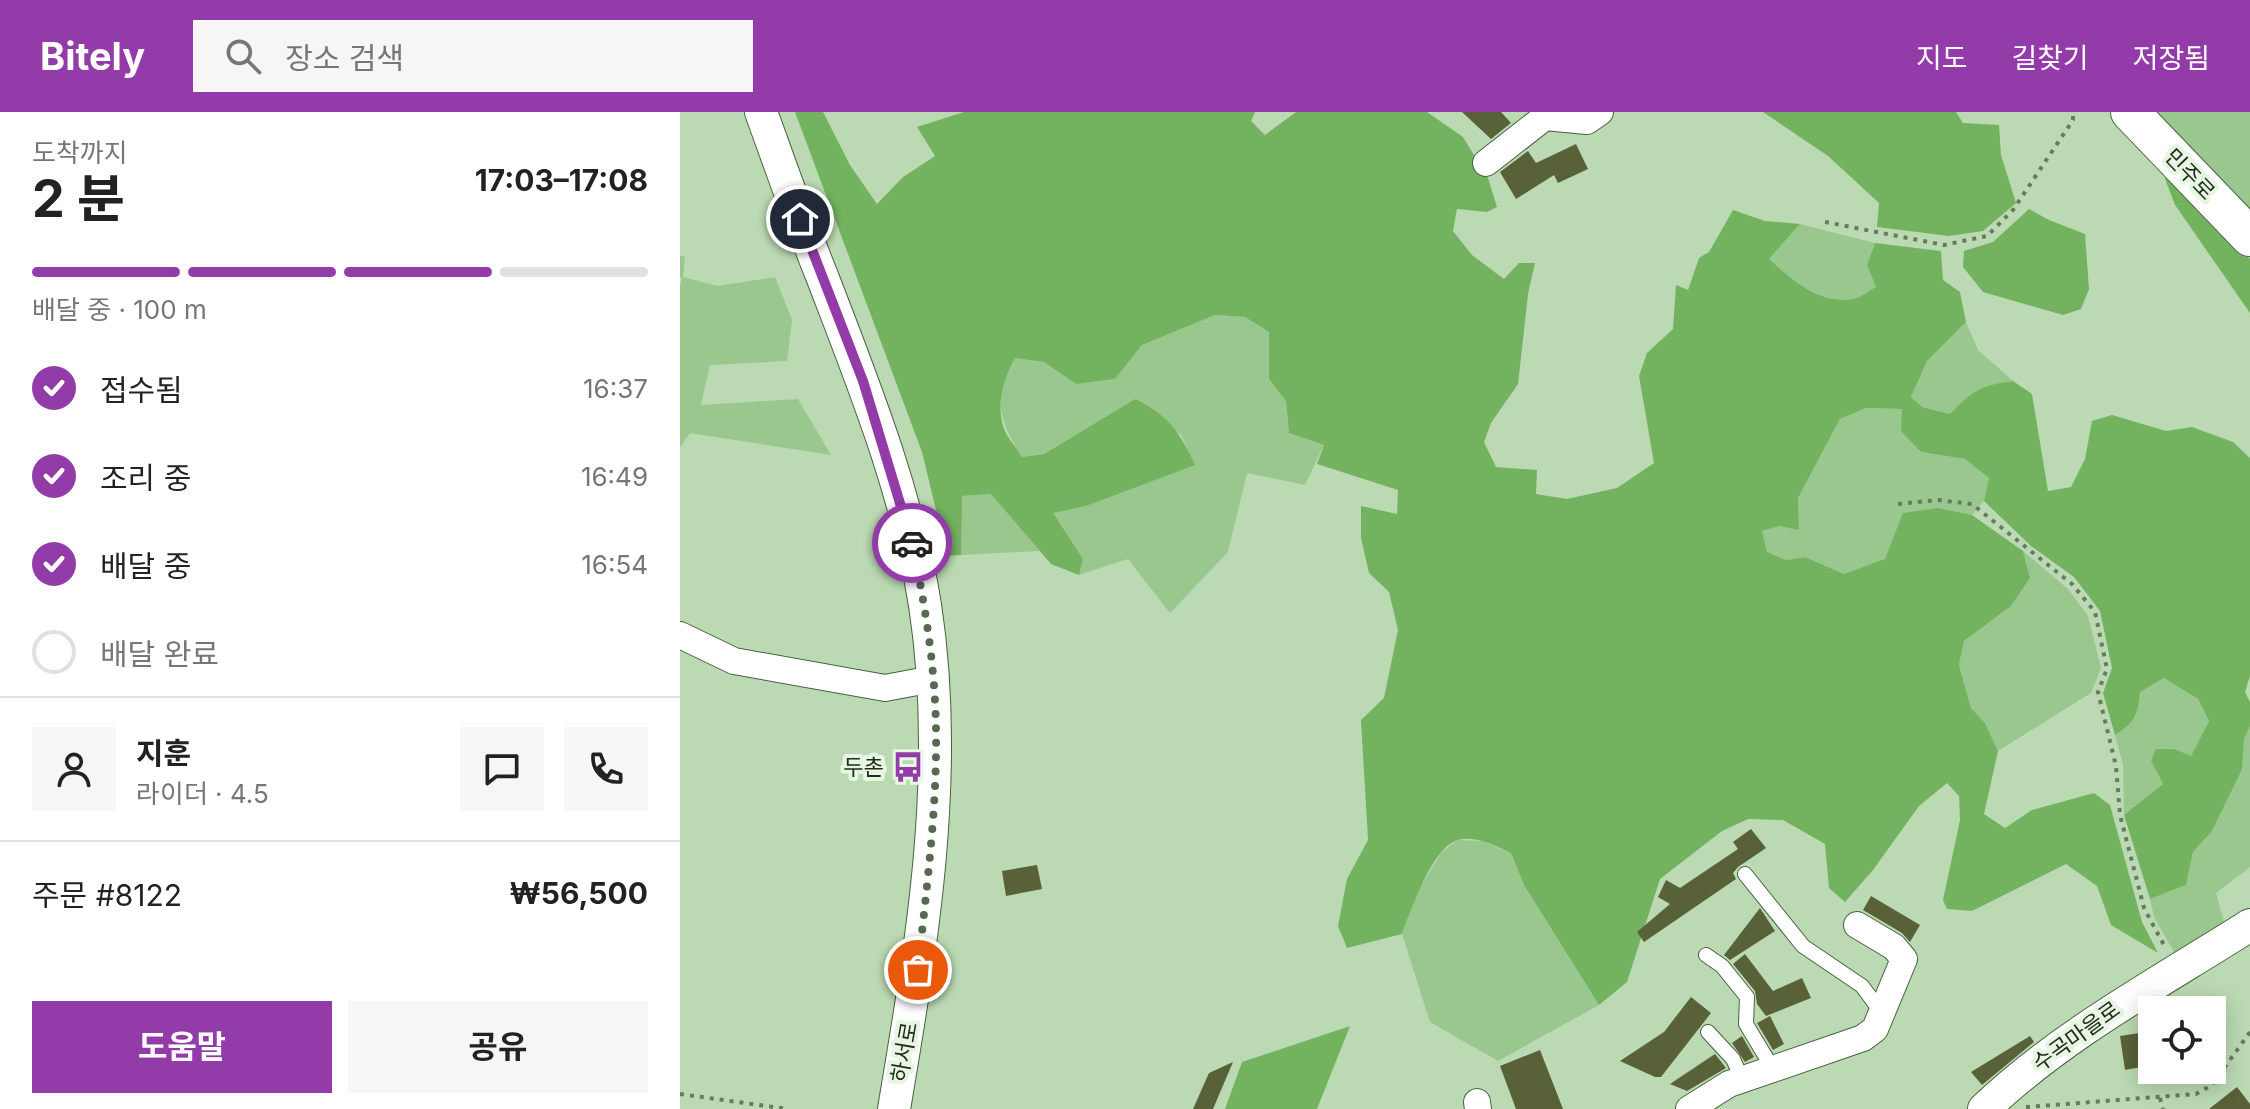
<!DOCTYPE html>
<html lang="ko">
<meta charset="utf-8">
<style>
:root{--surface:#fff;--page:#f6f6f6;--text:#222;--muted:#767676;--line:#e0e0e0;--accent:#933ca9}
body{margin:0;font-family:Inter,"Noto Sans KR",sans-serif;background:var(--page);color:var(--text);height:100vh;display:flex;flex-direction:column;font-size:30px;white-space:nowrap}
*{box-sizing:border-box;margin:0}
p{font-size:26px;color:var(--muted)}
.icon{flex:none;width:44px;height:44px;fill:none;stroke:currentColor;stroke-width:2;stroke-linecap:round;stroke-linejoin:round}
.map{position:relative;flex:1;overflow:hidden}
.side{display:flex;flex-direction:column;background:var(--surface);width:680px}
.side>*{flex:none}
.fabs{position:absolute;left:1458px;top:884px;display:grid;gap:16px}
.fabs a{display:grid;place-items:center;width:88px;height:88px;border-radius:0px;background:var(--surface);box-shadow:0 4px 20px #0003;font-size:40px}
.pin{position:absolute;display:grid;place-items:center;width:68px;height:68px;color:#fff;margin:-34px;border:4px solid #fff;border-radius:50%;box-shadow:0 2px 8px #0007}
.courier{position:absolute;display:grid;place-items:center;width:80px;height:80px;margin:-40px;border:6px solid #933ca9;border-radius:50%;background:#fff;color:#222;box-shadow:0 2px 10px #0007}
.head em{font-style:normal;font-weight:700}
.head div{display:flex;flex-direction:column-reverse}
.head{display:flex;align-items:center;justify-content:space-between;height:136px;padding:0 32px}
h1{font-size:52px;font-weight:700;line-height:60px}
.bar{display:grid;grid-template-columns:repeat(4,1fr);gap:12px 8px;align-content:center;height:96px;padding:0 32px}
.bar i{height:10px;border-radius:6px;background:var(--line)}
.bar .active{background:var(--accent)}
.bar p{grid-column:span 4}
.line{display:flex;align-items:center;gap:20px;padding:0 32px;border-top:2px solid var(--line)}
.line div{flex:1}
.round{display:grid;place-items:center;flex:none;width:84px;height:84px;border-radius:0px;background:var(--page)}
ol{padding:0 32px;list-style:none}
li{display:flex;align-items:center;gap:24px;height:88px}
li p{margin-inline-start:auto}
li .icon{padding:8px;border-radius:50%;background:var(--accent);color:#fff;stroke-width:4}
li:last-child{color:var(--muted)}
li i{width:44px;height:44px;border:4px solid var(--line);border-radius:50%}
.action{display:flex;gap:16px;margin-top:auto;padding:16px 32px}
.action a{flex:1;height:92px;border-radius:0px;background:var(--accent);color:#fff;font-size:32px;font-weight:700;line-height:92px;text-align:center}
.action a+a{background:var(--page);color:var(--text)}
header{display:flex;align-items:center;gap:48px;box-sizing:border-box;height:112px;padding:0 40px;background:var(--accent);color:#fff}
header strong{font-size:38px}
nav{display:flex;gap:44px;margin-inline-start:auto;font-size:28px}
.search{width:560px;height:72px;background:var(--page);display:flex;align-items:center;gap:20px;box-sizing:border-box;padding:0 28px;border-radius:0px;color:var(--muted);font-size:30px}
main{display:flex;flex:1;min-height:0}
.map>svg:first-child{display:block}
</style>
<header>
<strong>Bitely</strong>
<div class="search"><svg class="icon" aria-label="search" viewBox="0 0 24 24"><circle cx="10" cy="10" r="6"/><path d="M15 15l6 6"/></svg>장소 검색</div>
<nav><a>지도</a><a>길찾기</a><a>저장됨</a></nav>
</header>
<main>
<section class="side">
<div class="head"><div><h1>2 분</h1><p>도착까지</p></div><em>17:03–17:08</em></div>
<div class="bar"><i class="active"></i><i class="active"></i><i class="active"></i><i></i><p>배달 중 · 100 m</p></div>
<ol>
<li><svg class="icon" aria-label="check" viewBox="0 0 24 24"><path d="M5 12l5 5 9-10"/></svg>접수됨<p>16:37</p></li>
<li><svg class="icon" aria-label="check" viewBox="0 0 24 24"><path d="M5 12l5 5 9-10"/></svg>조리 중<p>16:49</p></li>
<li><svg class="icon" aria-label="check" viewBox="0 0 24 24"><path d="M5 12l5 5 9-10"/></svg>배달 중<p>16:54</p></li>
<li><i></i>배달 완료</li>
</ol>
<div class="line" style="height:144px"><a class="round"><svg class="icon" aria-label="person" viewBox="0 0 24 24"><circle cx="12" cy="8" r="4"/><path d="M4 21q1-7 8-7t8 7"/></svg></a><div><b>지훈</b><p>라이더 · 4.5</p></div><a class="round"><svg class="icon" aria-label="chat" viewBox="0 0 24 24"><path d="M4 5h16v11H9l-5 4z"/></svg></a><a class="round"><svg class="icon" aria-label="phone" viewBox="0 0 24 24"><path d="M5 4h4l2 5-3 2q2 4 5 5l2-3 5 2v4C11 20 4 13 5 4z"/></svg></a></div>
<div class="line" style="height:104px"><div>주문 #8122</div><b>₩56,500</b></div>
<div class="action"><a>도움말</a><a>공유</a></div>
</section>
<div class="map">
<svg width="1570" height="997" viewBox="0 0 1570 997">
<rect width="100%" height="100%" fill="#bbdab3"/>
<path fill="#9ac78d" d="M1476 0H1570V105Z
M1120 112 1195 131 1187 153 1196 175C1190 179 1181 186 1173 187 1141 193 1111 167 1089 147Z
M0 143 5 145 3 165 37 174 95 165 112 208 107 249 30 253 21 293 118 287 151 343 10 321 0 335V174L2 166 0 165Z
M535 203 565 205 589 220V267L606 289 609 321 644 333 625 373 567 361 548 440 490 501 448 447 399 463 403 447 372 401 406 394 514 353 502 324 455 287 364 342 342 345C319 309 312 286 335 246L364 250 396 272 435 267 462 233Z
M1286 210 1298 238 1333 269C1298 274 1295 277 1270 302L1242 295 1231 285 1247 249Z
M1186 296 1222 297 1240 340 1285 347 1309 366 1304 389 1292 403 1258 396 1205 448 1164 462 1125 445 1106 448 1087 440 1082 419 1099 414 1119 418 1118 386 1160 307Z
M311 382 360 439 281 443V384Z
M1343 439 1388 477 1408 504 1421 556 1411 581 1318 639 1305 611 1291 596 1279 553 1284 529 1331 494 1350 466Z
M1484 566 1518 587 1529 609 1511 644 1495 637 1471 649 1483 672 1444 703 1443 653 1435 623C1455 611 1458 602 1460 580Z
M1570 614V755L1536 781 1544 810 1495 842 1474 805 1470 787 1506 773 1513 740 1532 719 1562 659 1564 627Z
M777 728 803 729 831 741 844 773 919 893 818 949 750 910 722 822 737 781 761 741Z"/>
<path fill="#73b360" d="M115 0H143L170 53 197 92 223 65 255 44 237 15 284 0H575L571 9 585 23 616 0H747L783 25 808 66 817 95 807 100 777 97 773 119 792 143 824 167 839 151H855L848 182 838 272 811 311 804 330 816 355 857 358 856 382 887 387 937 376 974 351 959 264 967 241 993 217 996 173 1008 178 1019 146 1029 140 1053 98 1085 109 1120 112 1089 147C1111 167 1140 193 1173 187 1180 186 1189 179 1196 175L1187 153 1195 131 1261 139 1263 168 1280 180 1286 210 1247 249 1231 285 1242 295 1270 302C1295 277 1298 274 1333 269L1352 282 1368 379 1391 375 1405 347 1412 309 1432 303 1486 319 1512 315 1553 330 1570 346V564L1565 580 1570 590V614L1564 627 1562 658 1532 719 1513 740 1506 773 1470 787 1444 703 1483 672 1471 649 1476 637H1495L1511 644 1529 609 1518 587 1484 566 1460 580C1458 602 1455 611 1435 623L1423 581 1432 556 1420 499 1394 465 1351 434 1304 389 1309 366 1285 347 1241 340 1221 319 1222 297 1186 296 1160 307 1118 386 1119 418 1099 414 1082 419 1087 440 1106 448 1125 445 1164 462 1205 447 1223 401 1258 396 1292 403 1343 439 1350 466 1331 494 1284 529 1279 553 1291 596 1305 611 1318 639 1304 702 1325 716 1352 698 1414 681 1430 693 1462 810 1478 841 1431 813 1417 774 1386 752 1292 799 1267 797 1263 788 1280 708 1279 684 1267 671 1239 694 1193 758 1165 790 1149 776 1145 732 1103 708 1068 707 1042 719 980 767 947 870 919 893 844 773 831 741C816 734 796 723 778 728 752 735 731 799 722 822L667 836 658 814 667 767 688 728 681 608 704 586 718 518 709 480 689 461 681 426V394L717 402 718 378 637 352 644 333 609 321 606 289 589 267V220L565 205 535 203 462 233 435 267 396 272 364 250 335 246C323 267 316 293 324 317 328 327 337 336 342 345L364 342 455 287C488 303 500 320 515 353L406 394 373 401 403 447 399 463 371 452 311 382 282 384 281 443 267 444 242 340Z
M1083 0H1276L1283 11 1319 13 1321 43 1336 91 1303 119 1269 124 1197 115 1199 91 1148 44Z
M1489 58 1570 147V201L1495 93 1485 67Z
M1349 97 1369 108 1405 122 1409 177 1401 197 1383 203 1303 180 1283 155 1284 139 1313 130Z
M670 914 637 997H545L562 950Z"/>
<path fill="#586138" d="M782 0H821L831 11 811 27Z
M896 32 908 57 878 71 874 63 836 87 820 60 848 39 856 51Z
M1071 717 1086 736 1058 755 1053 761 1056 767 964 830 957 820 990 792 978 785 986 768 1000 776 1058 737 1053 730Z
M357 753 362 777 326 784 322 759Z
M1191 784 1240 813 1230 830 1222 821 1183 798Z
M1080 796 1095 819 1050 848 1044 843Z
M1065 842 1093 879 1122 866 1131 886 1086 904 1077 892 1075 879 1053 852Z
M1011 885 1031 901 981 965H975L940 949 984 920Z
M1090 904 1104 932 1093 938 1077 911Z
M1472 919V953L1445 958 1440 924Z
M1062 924 1074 945 1065 950 1052 931Z
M1350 924 1354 930 1302 973 1291 960Z
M860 938 883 997H836L820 954Z
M1035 942 1046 956 1007 979 990 972Z
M553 950 533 997H513L529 961Z
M1557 975 1570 992V997H1529Z"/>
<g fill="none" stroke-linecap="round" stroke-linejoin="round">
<defs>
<path id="service" d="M1065 762 1123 834 1182 874 1202 901
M1026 843 1042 854 1067 885 1066 912 1093 957
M1028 920 1053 947 1062 967"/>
<path id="minor" d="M806 51 865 5 907 9 920 0
M0 523 54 549 205 576 253 567
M797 990 798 997
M1009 997 1049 972 1183 926 1195 917 1224 847 1214 835 1177 813"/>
<path id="tertiary" d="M81 0C101 55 120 110 142 164 183 271 227 379 245 493 271 661 242 831 214 997
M1304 997C1383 922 1479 871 1570 813"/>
<path id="secondary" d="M1450 0 1570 125"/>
</defs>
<use href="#service" stroke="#47613f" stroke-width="16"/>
<use href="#minor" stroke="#47613f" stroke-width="28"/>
<use href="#tertiary" stroke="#47613f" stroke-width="34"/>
<use href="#secondary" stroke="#47613f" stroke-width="40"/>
<path stroke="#677b61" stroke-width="4" stroke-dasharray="4 6" stroke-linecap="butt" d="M1145 110 1264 133 1307 124 1333 98 1393 8V0
M1218 392 1258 388 1292 392 1392 472 1415 500 1427 557 1418 580 1436 654 1440 703 1464 796 1485 835
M0 982 108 997
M1480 986 1483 997
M1346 995 1516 982 1532 973 1570 920"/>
<use href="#service" stroke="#fff" stroke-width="14"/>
<use href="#minor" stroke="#fff" stroke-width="26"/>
<use href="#tertiary" stroke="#fff" stroke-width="32"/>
<use href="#secondary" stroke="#fff" stroke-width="38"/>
</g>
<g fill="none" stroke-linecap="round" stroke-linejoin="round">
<path stroke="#576952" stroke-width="8" stroke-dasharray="0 14.4" d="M232 431C243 483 252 535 255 589 260 678 247 769 238 858"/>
<path stroke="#933ca9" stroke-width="10" d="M120 107 183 269 232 431"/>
</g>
<defs>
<symbol id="bus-bare" viewBox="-9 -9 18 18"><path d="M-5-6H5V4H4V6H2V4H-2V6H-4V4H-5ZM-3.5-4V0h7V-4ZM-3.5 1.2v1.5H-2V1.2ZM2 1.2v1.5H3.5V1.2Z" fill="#933ca9" stroke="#e6f6e2" stroke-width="2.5" paint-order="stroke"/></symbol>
</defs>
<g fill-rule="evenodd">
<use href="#bus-bare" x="206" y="633" width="44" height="44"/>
</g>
<g text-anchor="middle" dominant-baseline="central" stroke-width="8" stroke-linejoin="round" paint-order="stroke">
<g font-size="22" fill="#212c1d" stroke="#e6f6e2">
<text transform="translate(1510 62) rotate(46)">민주로</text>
<text transform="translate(1396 924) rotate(-36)">수곡마을로</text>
<text transform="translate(224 940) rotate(-80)">하서로</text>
</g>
<g font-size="22" fill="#212c1d" stroke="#e6f6e2" text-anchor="end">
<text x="204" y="655">두촌</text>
</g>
</g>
</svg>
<div class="fabs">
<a><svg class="icon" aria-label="locate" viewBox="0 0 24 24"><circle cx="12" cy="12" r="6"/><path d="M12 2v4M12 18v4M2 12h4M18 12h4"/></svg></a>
</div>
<div class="pin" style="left:238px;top:858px;background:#ea580c"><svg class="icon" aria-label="bag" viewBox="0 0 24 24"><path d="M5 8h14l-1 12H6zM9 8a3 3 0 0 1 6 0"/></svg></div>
<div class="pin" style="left:120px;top:107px;background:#1f2937"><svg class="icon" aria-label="home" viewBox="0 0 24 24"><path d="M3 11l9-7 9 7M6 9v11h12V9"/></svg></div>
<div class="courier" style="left:232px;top:431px"><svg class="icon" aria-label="car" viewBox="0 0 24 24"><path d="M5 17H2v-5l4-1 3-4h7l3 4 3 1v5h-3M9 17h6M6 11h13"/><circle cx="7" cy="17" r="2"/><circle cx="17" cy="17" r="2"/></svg></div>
</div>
</main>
